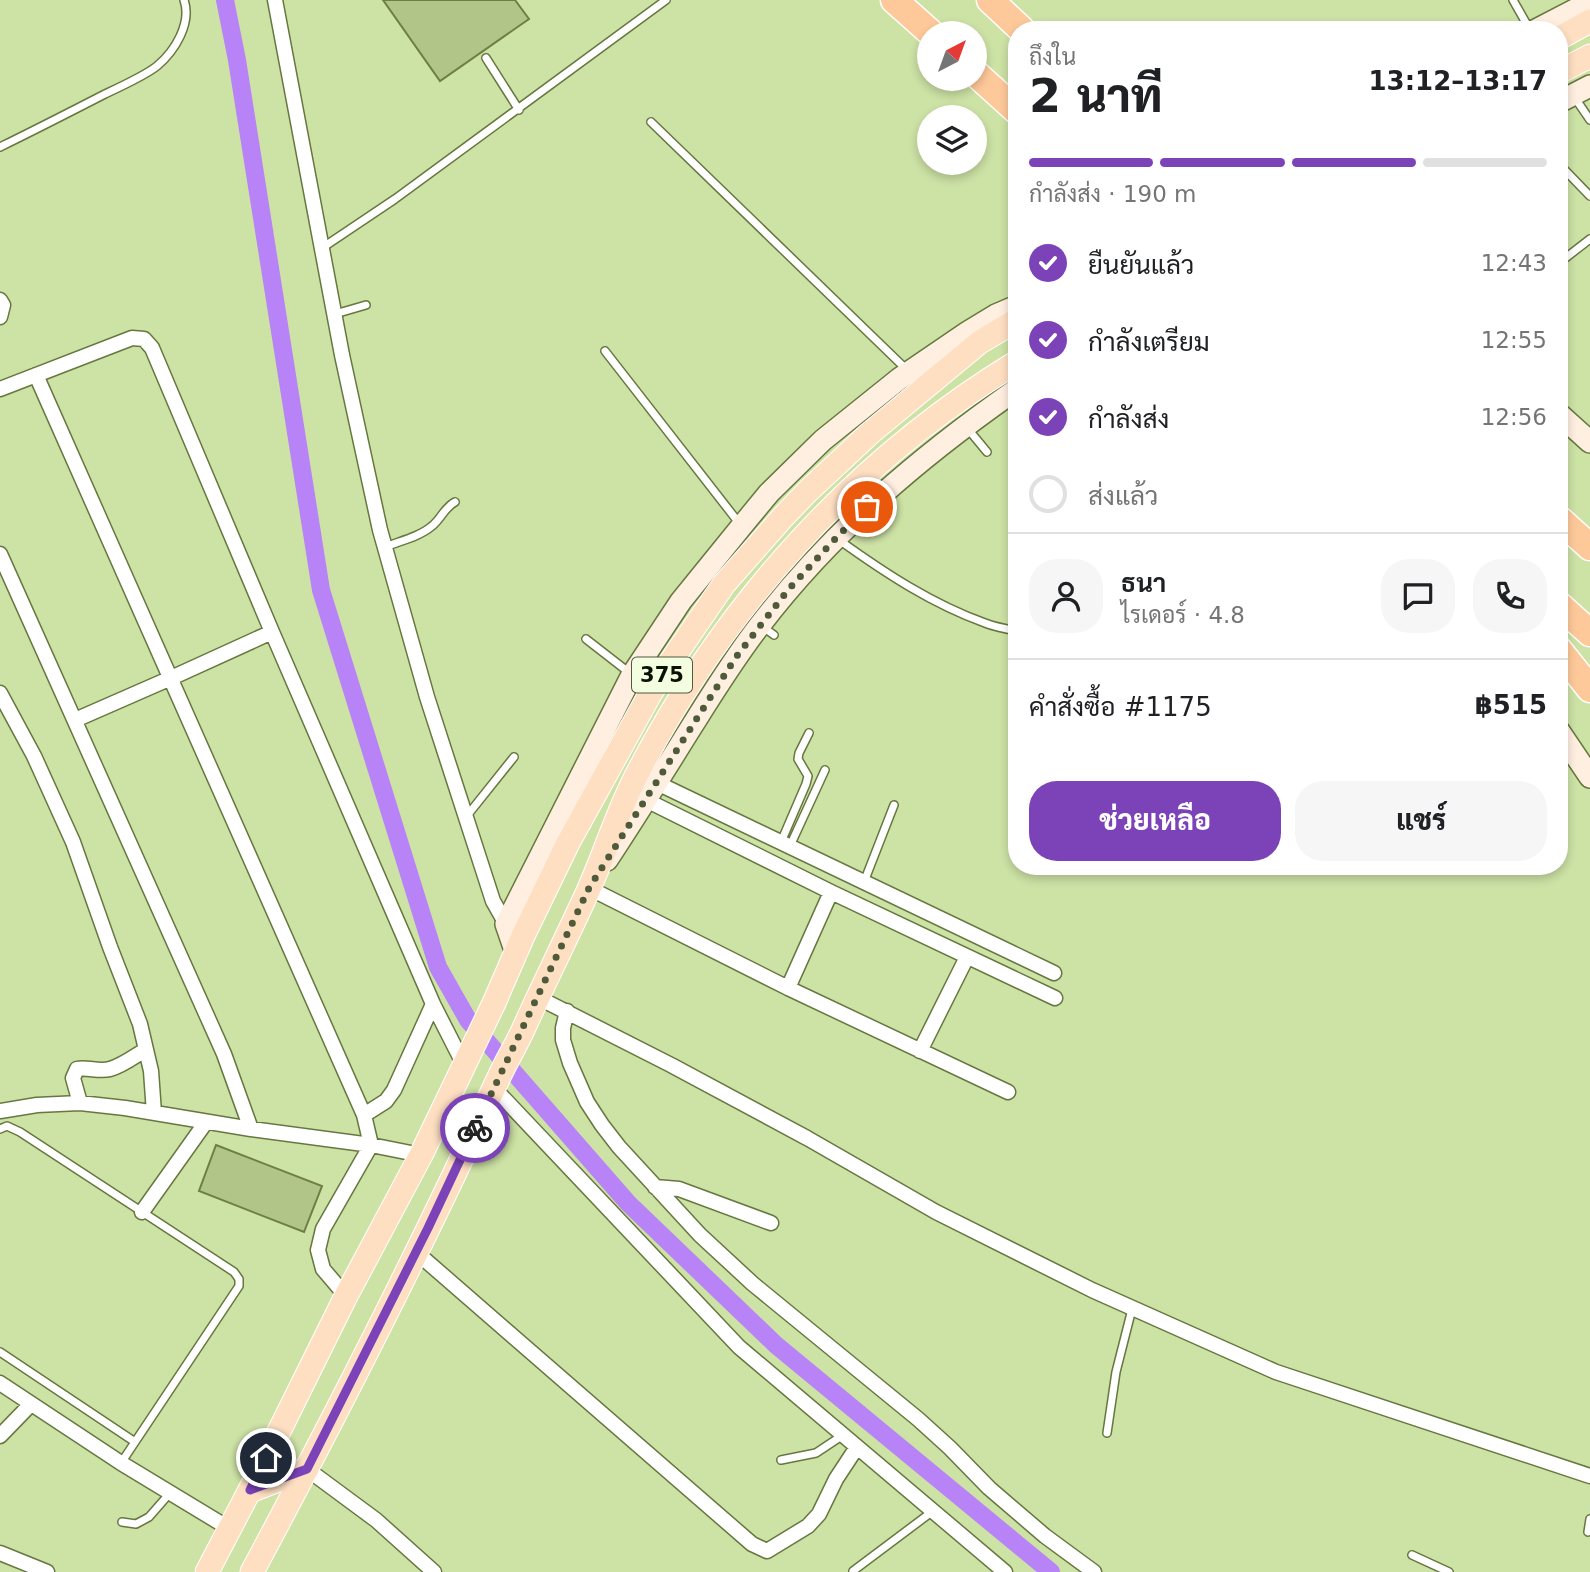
<!DOCTYPE html>
<html lang="th">
<meta charset="utf-8">
<style>
:root{--surface:#fff;--page:#f6f6f6;--text:#202124;--muted:#757577;--line:#e0e0e0;--accent:#7c43b9}
body{margin:0;font-family:"DejaVu Sans",Sarabun,sans-serif;background:var(--page);color:var(--text);height:100vh;display:flex;flex-direction:column;font-size:26px;white-space:nowrap}
*{box-sizing:border-box;margin:0}
p{font-size:23px;color:var(--muted)}
.icon{flex:none;width:38px;height:38px;fill:none;stroke:currentColor;stroke-width:2;stroke-linecap:round;stroke-linejoin:round}
.map{position:relative;flex:1;overflow:hidden}
.drawer{position:absolute;left:1008px;top:21px;width:560px;height:854px;display:flex;flex-direction:column;background:var(--surface);border-radius:28px;box-shadow:0 4px 10px #0003}
.drawer>*{flex:none}
.needle{width:46px;rotate:41deg}
.buttons{position:absolute;left:917px;top:21px;display:grid;gap:14px}
.buttons a{display:grid;place-items:center;width:70px;height:70px;border-radius:50%;background:var(--surface);box-shadow:0 4px 10px #0003;font-size:35px}
.pin{position:absolute;display:grid;place-items:center;width:60px;height:60px;color:#fff;margin:-30px;border:4px solid #fff;border-radius:50%;box-shadow:0 2px 7px #0007}
.courier{position:absolute;display:grid;place-items:center;width:70px;height:70px;margin:-35px;border:5px solid #7c43b9;border-radius:50%;background:#fff;color:#222;box-shadow:0 2px 9px #0007}
.headline em{font-style:normal;font-weight:800}
.headline div{display:flex;flex-direction:column-reverse}
.headline{display:flex;align-items:center;justify-content:space-between;height:119px;padding:0 21px}
h1{font-size:46px;font-weight:800;line-height:52px}
.bar{display:grid;grid-template-columns:repeat(4,1fr);gap:10px 7px;align-content:center;height:84px;padding:0 21px}
.bar i{height:9px;border-radius:5px;background:var(--line)}
.bar .selected{background:var(--accent)}
.bar p{grid-column:span 4}
.line{display:flex;align-items:center;gap:18px;padding:0 21px;border-top:2px solid var(--line)}
.line div{flex:1}
.round{display:grid;place-items:center;flex:none;width:74px;height:74px;border-radius:28px;background:var(--page)}
ol{padding:0 21px;list-style:none}
li{display:flex;align-items:center;gap:21px;height:77px}
li p{margin-inline-start:auto}
li .icon{padding:7px;border-radius:50%;background:var(--accent);color:#fff;stroke-width:4}
li:last-child{color:var(--muted)}
li i{width:38px;height:38px;border:4px solid var(--line);border-radius:50%}
.button{display:flex;gap:14px;margin-top:auto;padding:14px 21px}
.button a{flex:1;height:80px;border-radius:28px;background:var(--accent);color:#fff;font-size:28px;font-weight:800;line-height:80px;text-align:center}
.button a+a{background:var(--page);color:var(--text)}
.map>svg:first-child{display:block}
</style>
<div class="map">
<svg width="1590" height="1572" viewBox="0 0 1590 1572">
<rect width="100%" height="100%" fill="#cde2a5"/>
<g fill="none" stroke-linecap="round" stroke-linejoin="round">
<path stroke="#b783f7" stroke-width="18" d="M225 0 237 60 321 590 438 967 468 1020 628 1203 776 1345 1051 1572"/>
</g>
<path fill="#b1c589" stroke="#6e7f46" stroke-width="2" d="M383 0H515L529 19 440 81Z
M216 1145 322 1186 304 1232 199 1191Z"/>
<g fill="none" stroke-linecap="round" stroke-linejoin="round">
<defs>
<path id="service" d="M1513 0 1530 30
M486 58 519 110
M1575 98 1590 120
M651 122 906 369
M0 147C35 130 70 112 105 94 120 87 146 75 157 66 175 51 192 23 184 0
M1559 164 1590 196
M322 248 395 199 666 0
M1559 263 1590 239
M335 314 366 305
M605 351 739 523
M968 429 987 452
M839 540C885 573 932 604 985 623 995 627 1006 629 1017 631
M385 547C400 541 419 537 432 526 441 519 444 508 455 502
M763 627 774 635
M586 639 631 674
M466 817 514 757
M781 842 806 784 808 776 798 759 799 753 809 733
M790 846 825 770
M864 882 894 805
M0 1129 7 1126 20 1132 234 1272 239 1279V1286L121 1463
M0 1352 135 1442
M1107 1433 1116 1372 1132 1309
M781 1460 816 1453 843 1435
M122 1522 136 1524 149 1517 170 1493
M1588 1532 1590 1519
M1412 1555 1449 1572
M853 1571 933 1511"/>
<path id="minor" d="M275 0 342 355 380 530 427 697 493 901 506 924
M0 300 3 305 0 317
M36 375 364 1115 371 1145 323 1229 318 1250 323 1269 346 1296
M0 389 132 338 144 339 152 348 272 632 433 1004 464 1065
M0 554 224 1054 251 1129
M0 693 34 756 73 842 110 947 140 1024 151 1071 154 1113
M75 720 171 678 272 632
M657 783 1054 973
M646 800 831 892 1055 998
M589 888 788 988 1008 1092
M788 988 831 892
M537 997 671 1065 807 1138 936 1212 1092 1290 1276 1372 1590 1476
M567 1011 563 1028V1040L570 1063 587 1102 602 1125 619 1147 700 1235 753 1284 918 1419 950 1448 989 1488 1045 1536 1094 1572
M920 1051 967 957
M494 1088 739 1347 1005 1572
M80 1103 73 1078 77 1069C88 1067 99 1072 110 1069 122 1066 135 1056 145 1050
M0 1111 37 1105 80 1103 125 1108 251 1129 371 1145 421 1155
M364 1115 386 1101 394 1090 433 1004
M655 1187 679 1189 771 1223
M142 1212 206 1122
M416 1252 752 1544 767 1551 808 1526 819 1514 836 1479 857 1447
M0 1383 121 1463 230 1529
M0 1436 31 1404
M307 1469 376 1520 434 1572
M0 1553 47 1572"/>
<path id="secondary" d="M1536 30 1590 2
M1559 102 1590 86
M1559 414 1590 442
M1559 731 1590 777
M607 860C636 816 664 771 692 726 714 691 735 657 760 625 832 531 921 456 1017 389
M516 953 506 924 632 675 681 601 741 527 769 493 823 440 899 379 968 332 996 315 1017 306"/>
<path id="primary" d="M1559 38 1590 21
M1559 72 1590 56
M250 1491 307 1469
M207 1572 254 1482 346 1296 421 1155 494 1003 523 936 568 843 650 694 674 657 724 584 783 517 808 491 869 434 980 342 1017 320
M252 1572C321 1443 388 1313 451 1181 468 1146 483 1110 500 1075 507 1060 516 1045 523 1030 544 983 567 937 588 891 605 853 617 813 636 776 723 607 854 461 1017 362"/>
<path id="motorway" d="M894 0 931 33
M990 0 1022 30
M975 73 1017 111
M1559 519 1590 547
M1559 605 1590 633
M1559 650 1590 689"/>
</defs>
<use href="#service" stroke="#66773f" stroke-width="10"/>
<use href="#minor" stroke="#66773f" stroke-width="17"/>
<use href="#secondary" stroke="#66773f" stroke-width="24"/>
<use href="#primary" stroke="#fff" stroke-width="25"/>
<use href="#motorway" stroke="#fff" stroke-width="29"/>
<use href="#service" stroke="#fff" stroke-width="7"/>
<use href="#minor" stroke="#fff" stroke-width="14"/>
<use href="#secondary" stroke="#ffefe1" stroke-width="21"/>
<use href="#primary" stroke="#fedfc2" stroke-width="23"/>
<use href="#motorway" stroke="#fec99a" stroke-width="26"/>
</g>
<g fill="none" stroke-linecap="round" stroke-linejoin="round">
<path stroke="#4f5a3a" stroke-width="7" stroke-dasharray="0 12.6" d="M475 1128 589 888 736 657 788 590 836 538 867 507"/>
<path stroke="#7c43b9" stroke-width="9" d="M266 1458 250 1490 307 1469 428 1228 475 1128"/>
</g>
<g text-anchor="middle" dominant-baseline="central" stroke-width="5" stroke-linejoin="round" paint-order="stroke">
<rect fill="#f3fee0" stroke="#515843" stroke-width="2" x="632" y="657.5" width="60" height="35" rx="5"/>
<g font-size="21" font-weight="bold" fill="#0b1100">
<text x="662" y="675">375</text>
</g>
</g>
</svg>
<div class="buttons">
<a><svg class="needle" viewBox="-14 -14 28 28"><path d="M0-13l5 13h-10z" fill="#e53935"/><path d="M0 13l5-13h-10z" fill="#757577"/></svg></a>
<a><svg class="icon" aria-label="layers" viewBox="0 0 24 24"><path d="M12 4l9 5-9 5-9-5zM3 14l9 5 9-5"/></svg></a>
</div>
<div class="pin" style="left:867px;top:507px;background:#ea580c"><svg class="icon" aria-label="bag" viewBox="0 0 24 24"><path d="M5 8h14l-1 12H6zM9 8a3 3 0 0 1 6 0"/></svg></div>
<div class="pin" style="left:266px;top:1458px;background:#1f2937"><svg class="icon" aria-label="home" viewBox="0 0 24 24"><path d="M3 11l9-7 9 7M6 9v11h12V9"/></svg></div>
<div class="courier" style="left:475px;top:1128px"><svg class="icon" aria-label="bike" viewBox="0 0 24 24"><circle cx="6" cy="16" r="4"/><circle cx="18" cy="16" r="4"/><path d="M6 16l4-8h5l3 8M10 8l3 8H6M13 5h3"/></svg></div>
<section class="drawer">
<div class="headline"><div><h1>2 นาที</h1><p>ถึงใน</p></div><em>13:12–13:17</em></div>
<div class="bar"><i class="selected"></i><i class="selected"></i><i class="selected"></i><i></i><p>กำลังส่ง · 190 m</p></div>
<ol>
<li><svg class="icon" aria-label="check" viewBox="0 0 24 24"><path d="M5 12l5 5 9-10"/></svg>ยืนยันแล้ว<p>12:43</p></li>
<li><svg class="icon" aria-label="check" viewBox="0 0 24 24"><path d="M5 12l5 5 9-10"/></svg>กำลังเตรียม<p>12:55</p></li>
<li><svg class="icon" aria-label="check" viewBox="0 0 24 24"><path d="M5 12l5 5 9-10"/></svg>กำลังส่ง<p>12:56</p></li>
<li><i></i>ส่งแล้ว</li>
</ol>
<div class="line" style="height:126px"><a class="round"><svg class="icon" aria-label="person" viewBox="0 0 24 24"><circle cx="12" cy="8" r="4"/><path d="M4 21q1-7 8-7t8 7"/></svg></a><div><b>ธนา</b><p>ไรเดอร์ · 4.8</p></div><a class="round"><svg class="icon" aria-label="chat" viewBox="0 0 24 24"><path d="M4 5h16v11H9l-5 4z"/></svg></a><a class="round"><svg class="icon" aria-label="phone" viewBox="0 0 24 24"><path d="M5 4h4l2 5-3 2q2 4 5 5l2-3 5 2v4C11 20 4 13 5 4z"/></svg></a></div>
<div class="line" style="height:91px"><div>คำสั่งซื้อ #1175</div><b>฿515</b></div>
<div class="button"><a>ช่วยเหลือ</a><a>แชร์</a></div>
</section>
</div>
